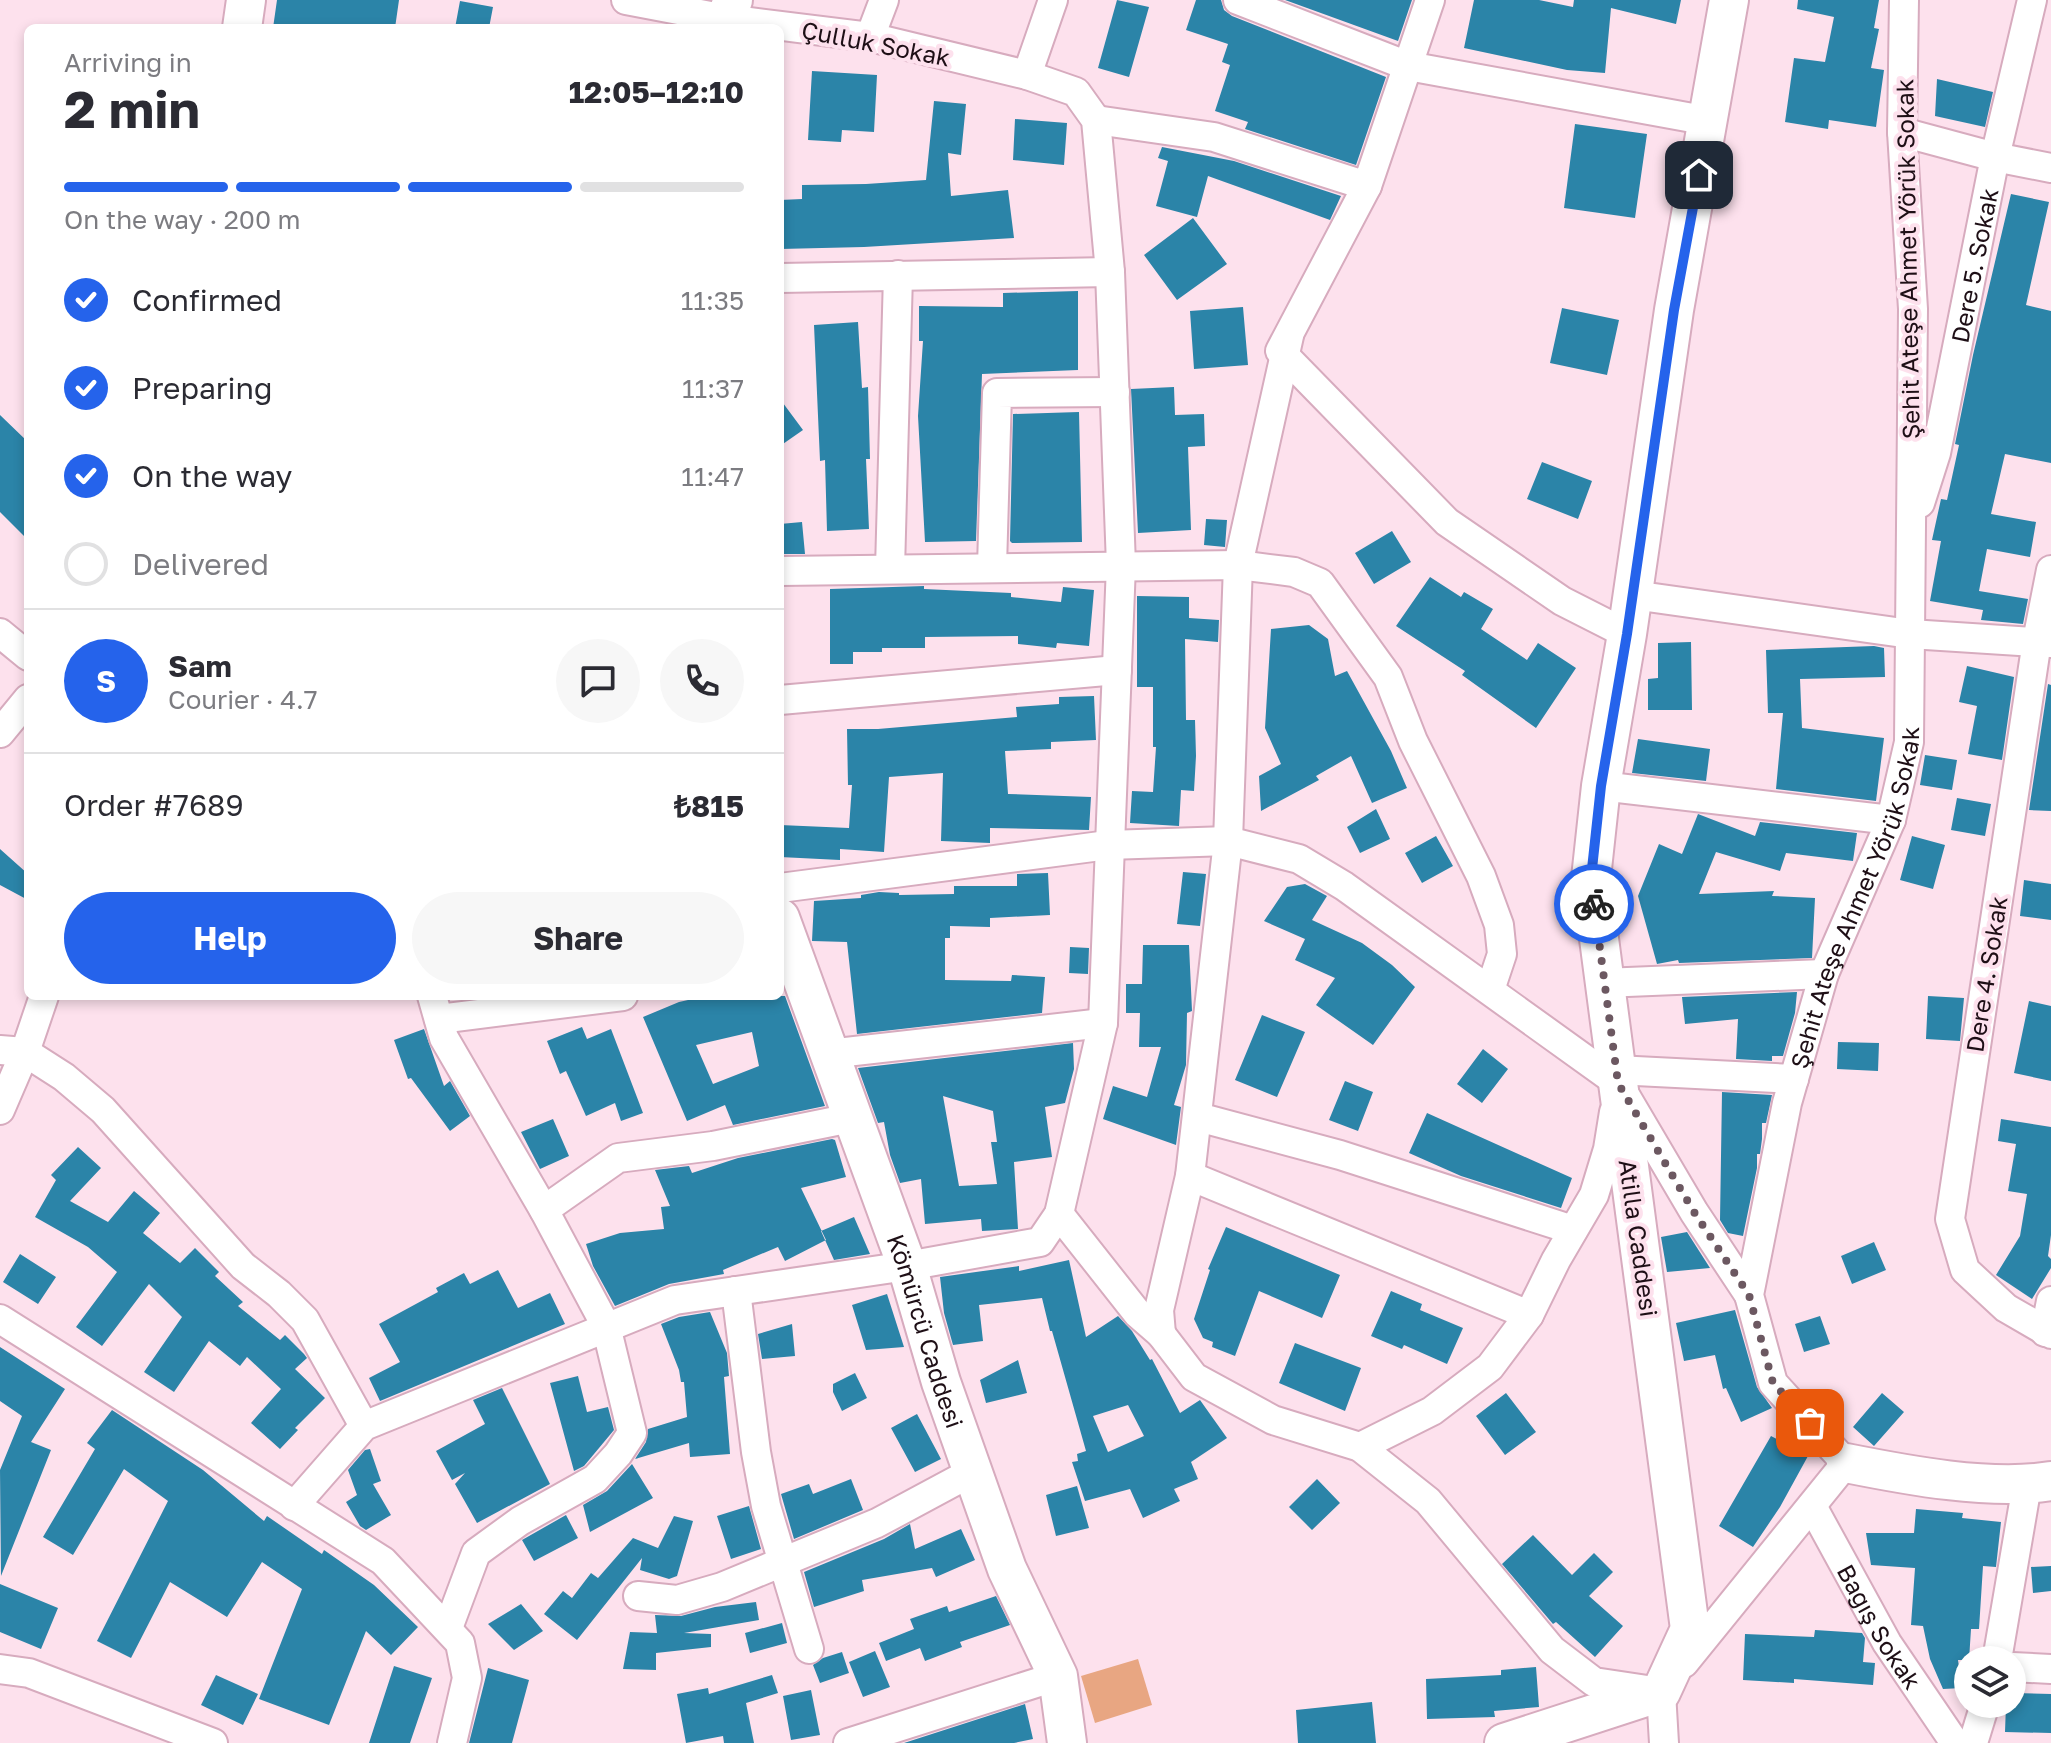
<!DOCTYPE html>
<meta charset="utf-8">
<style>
:root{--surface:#fff;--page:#f7f7f7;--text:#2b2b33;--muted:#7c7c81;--line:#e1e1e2;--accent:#2563eb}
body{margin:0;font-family:"Golos Text",sans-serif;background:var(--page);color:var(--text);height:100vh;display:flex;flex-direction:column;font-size:30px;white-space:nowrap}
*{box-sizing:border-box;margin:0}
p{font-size:26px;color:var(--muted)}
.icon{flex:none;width:44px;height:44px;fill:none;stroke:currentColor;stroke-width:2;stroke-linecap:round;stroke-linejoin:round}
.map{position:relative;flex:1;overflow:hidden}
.details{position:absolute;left:24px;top:24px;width:760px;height:976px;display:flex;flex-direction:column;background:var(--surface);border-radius:12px;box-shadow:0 4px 12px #0003}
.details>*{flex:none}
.controls{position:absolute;left:1954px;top:1646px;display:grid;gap:16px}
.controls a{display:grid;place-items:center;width:72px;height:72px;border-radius:50%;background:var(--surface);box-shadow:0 4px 12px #0003;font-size:40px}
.pin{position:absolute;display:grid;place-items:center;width:68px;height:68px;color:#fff;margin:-34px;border-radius:16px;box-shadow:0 4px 12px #0006}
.courier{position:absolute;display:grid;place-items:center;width:80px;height:80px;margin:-40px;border:6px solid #2563eb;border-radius:50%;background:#fff;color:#222;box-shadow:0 2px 10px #0007}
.head em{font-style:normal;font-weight:700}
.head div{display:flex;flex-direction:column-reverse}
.head{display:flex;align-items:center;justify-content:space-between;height:136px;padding:0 40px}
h1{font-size:52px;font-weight:700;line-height:60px}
.bar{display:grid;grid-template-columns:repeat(4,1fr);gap:12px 8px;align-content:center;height:96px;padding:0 40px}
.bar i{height:10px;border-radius:6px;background:var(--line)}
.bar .current{background:var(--accent)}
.bar p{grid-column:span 4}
.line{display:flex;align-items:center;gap:20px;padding:0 40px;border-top:2px solid var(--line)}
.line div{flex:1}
.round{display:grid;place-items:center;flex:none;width:84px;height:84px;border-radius:42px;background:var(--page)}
ol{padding:0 40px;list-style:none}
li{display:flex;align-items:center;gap:24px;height:88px}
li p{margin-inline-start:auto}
li .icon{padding:8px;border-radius:50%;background:var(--accent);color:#fff;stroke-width:4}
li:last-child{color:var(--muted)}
li i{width:44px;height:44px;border:4px solid var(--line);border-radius:50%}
.cta{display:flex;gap:16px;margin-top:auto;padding:16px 40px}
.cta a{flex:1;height:92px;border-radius:48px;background:var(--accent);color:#fff;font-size:32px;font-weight:700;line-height:92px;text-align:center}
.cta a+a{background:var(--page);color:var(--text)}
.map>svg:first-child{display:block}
</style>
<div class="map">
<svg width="2051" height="1743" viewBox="0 0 2051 1743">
<rect width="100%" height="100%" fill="#fde1ed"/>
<path fill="#e8a682" d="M1138 1659 1152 1705 1095 1723 1081 1676Z"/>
<path fill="#2b84a8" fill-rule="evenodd" d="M277 0H399L395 28H273Z
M1117 0 1149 7 1129 77 1098 68Z
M1196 0H1221L1224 10 1232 16 1386 77 1356 165 1245 129 1248 122 1215 111 1230 65 1222 62 1228 44 1186 30Z
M1285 0H1412L1398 41Z
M1474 0H1539L1573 7 1574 0H1681L1676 24 1611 8 1605 73 1567 70 1464 48Z
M1798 0H1879L1874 28 1879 29 1871 68 1884 70 1876 127 1829 120 1828 129 1785 122 1794 58 1825 62 1834 17 1797 9Z
M460 1 493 7 489 28H455Z
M812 71 877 75 874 132 842 130 841 142 808 140Z
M1937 79 1993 92 1985 127 1935 116Z
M934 101 966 104 961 155 948 153 951 196 1008 190 1014 238 864 247 780 249V200L802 199V185L866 184 926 180Z
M1015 119 1067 123 1064 165 1013 160Z
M1575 124 1647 134 1635 218 1564 208Z
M1162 147 1234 161 1341 196 1330 220 1208 176 1197 217 1156 206 1168 161 1158 158Z
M2011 194 2049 202 2026 305 2051 311V463L2005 454 1991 514 2036 522 2030 557 1987 549 1979 591 2028 599 2023 624 1981 620 1983 610 1930 601 1941 541 1932 540 1941 499 1947 500 1959 445 1955 444 1973 355Z
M1193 218 1227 264 1177 300 1144 255Z
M1078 291V370L982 374 976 541 925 542 918 416 923 341H919V306L1003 307V293Z
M1243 307 1248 365 1194 369 1190 311Z
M1562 308 1619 320 1607 375 1550 363Z
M858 322 862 388 868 387 870 459H866L869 529 827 531 825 460 820 461 814 325Z
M1174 387 1175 415 1204 414 1205 446 1188 447 1191 530 1138 533 1131 389Z
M780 399 803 430 780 446Z
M1079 412 1082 542 1012 543 1010 541 1013 414Z
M0 415 28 442V540L0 512Z
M1542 462 1592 481 1578 519 1527 499Z
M1206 519 1227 520 1225 547 1204 545Z
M802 522 805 554H780V524Z
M1392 531 1411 562 1374 584 1355 553Z
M1430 577 1461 597 1464 592 1493 609 1481 629 1527 660 1538 643 1576 668 1536 728 1462 675 1465 671 1396 626Z
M924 586V589L1011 593V597L1061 602 1063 587 1094 590 1089 646 1057 643 1056 648 1018 644V636L925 637V648H882V652H853V664H830V589Z
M1137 596 1189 597V618L1219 620 1218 642 1185 639 1186 720H1195L1196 756 1194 791 1181 790 1179 826 1130 823 1132 791 1153 792 1156 747H1153V687H1137Z
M1309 625 1328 639 1335 676 1347 671 1391 751 1407 788 1372 803 1351 756 1316 776 1319 780 1261 811 1259 776 1281 764 1265 728 1271 629Z
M1691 642 1692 710H1648V679L1658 678V643Z
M1874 646 1884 648 1885 677 1800 679 1802 728 1884 738 1876 801 1776 789 1783 713H1768L1766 650Z
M1967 666 2014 677 2002 760 1968 754 1977 706 1959 702Z
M2048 684 2051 685V811L2029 810Z
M1094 696 1096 740 1051 742V749L1005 751 1008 794 1091 797 1089 830 990 828V843L941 841 943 773 889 777 884 852 840 849V860L780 857V825L849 828 852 785H848L847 729H878L1017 717 1016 707 1059 704V697Z
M1638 739 1710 749 1706 781 1632 773Z
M1925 755 1957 760 1952 790 1920 785Z
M1957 798 1991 804 1985 836 1951 830Z
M1376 809 1390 839 1360 853 1347 827Z
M1698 814 1755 836 1760 822 1857 833 1853 861 1786 853 1780 871 1716 852 1699 894 1774 891 1772 896 1815 898 1812 958 1679 963 1678 960 1657 964 1638 896 1659 844 1682 854Z
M1436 836 1453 866 1422 883 1405 853Z
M1912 836 1945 845 1933 889 1900 880Z
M0 849 28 874V900L0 885Z
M1183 872 1206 874 1200 926 1177 924Z
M1048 873 1050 915 990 918V927L950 926V938H945V980L1011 981 1012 975 1045 977 1042 1013 857 1034 847 942 812 941 814 901 861 898V895L879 892 899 893V895L954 894V886H1017V874Z
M2024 880 2051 884V920L2020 916Z
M1305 884 1327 896 1312 920 1362 943 1392 965 1415 987 1373 1045 1316 1005 1335 978 1295 960 1305 939 1264 921 1287 887Z
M1143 945H1189L1192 1011 1187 1013 1186 1065 1174 1105 1181 1107 1176 1145 1103 1119 1113 1086 1147 1097 1161 1047H1139L1140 1013H1126V984H1142Z
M1070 947 1089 948 1088 974 1069 973Z
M1797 992 1795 1013 1783 1056H1772V1061L1736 1059 1738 1019 1685 1024 1682 997Z
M706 996H785L825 1106 733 1125 725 1105 687 1121 643 1017 679 1002ZM752 1032 759 1066 713 1084 696 1045Z
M1928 996 1964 998 1960 1041 1926 1039Z
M2029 1001 2051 1006V1081L2014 1073Z
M1262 1015 1305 1032 1277 1097 1235 1080Z
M582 1027 587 1039 611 1029 643 1113 621 1121 615 1103 586 1116 566 1071 560 1074 547 1041Z
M424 1029 444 1086 450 1081 470 1116 450 1131 411 1078 408 1079 394 1040Z
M1838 1042 1879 1043 1878 1071 1837 1069Z
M1073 1043 1074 1069 1065 1103 1045 1107 1052 1157 1014 1162 1018 1229 982 1231 981 1219 925 1224 921 1179 900 1183 890 1155 884 1122 878 1123 858 1068ZM943 1096 993 1111 997 1142H991L997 1184 959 1186Z
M1483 1049 1508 1069 1482 1103 1457 1084Z
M1345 1081 1373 1092 1358 1131 1329 1120Z
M1722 1092 1772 1095 1766 1123H1762V1139L1760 1154H1757V1168L1743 1236 1728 1233 1720 1220Z
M1427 1113 1572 1178 1561 1208 1461 1176 1409 1153Z
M553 1119 569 1156 540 1169 521 1132Z
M2001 1119 2051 1127V1235L2048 1256 2051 1259V1268L2032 1299 1996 1275 2020 1236 2027 1194 2008 1191 2016 1144 1998 1141Z
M832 1139 835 1140 846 1177 801 1188 826 1240 785 1261 778 1247 723 1270 724 1274 669 1284 615 1306 593 1266 586 1244 620 1233 664 1229 661 1207 670 1206 655 1170 689 1166 692 1173 738 1158Z
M78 1147 101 1168 70 1201 108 1222 134 1191 160 1213 143 1233 180 1263 195 1248 219 1272 215 1276 243 1302 238 1306 280 1340 285 1335 304 1354 307 1358 295 1369 325 1398 295 1428 298 1430 280 1449 251 1423 281 1389 247 1357 240 1366 209 1341 174 1392 144 1372 182 1317 149 1284 102 1346 76 1327 117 1272 88 1247 35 1217 56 1180 51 1175Z
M854 1217 870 1254 834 1260 821 1231Z
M1226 1227 1340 1275 1322 1318 1259 1291 1235 1356 1212 1347 1213 1342 1203 1338 1194 1319 1210 1270 1208 1269Z
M1687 1232 1710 1268 1667 1272 1661 1237Z
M1874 1242 1886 1270 1852 1284 1841 1256Z
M20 1254 56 1277 38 1304 3 1282Z
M1069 1260 1086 1337 1118 1316 1132 1331 1150 1360 1152 1359 1180 1413 1200 1400 1227 1438 1191 1462 1198 1479 1174 1489 1180 1501 1143 1518 1130 1489 1085 1501 1072 1462 1078 1461 1077 1454 1086 1451 1052 1331H1050L1042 1298 979 1305 983 1341 953 1345 944 1313 940 1277 1019 1266V1271ZM1128 1405 1144 1436 1108 1452 1093 1416Z
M498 1270 518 1308 550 1293 565 1324 380 1401 369 1378 400 1362 379 1324 438 1292 436 1288 464 1273 470 1284Z
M1391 1291 1422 1304 1420 1310 1463 1328 1447 1364 1404 1345 1402 1349 1371 1336Z
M887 1294 904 1347 866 1350 852 1305Z
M1735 1310 1757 1387 1772 1408 1741 1422 1726 1388 1723 1389 1715 1355 1684 1361 1676 1323Z
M710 1312 727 1353 729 1376 724 1377 730 1454 690 1457 689 1443 635 1459 646 1442 648 1429 687 1417 684 1382H681L679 1370 661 1324 679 1317Z
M1820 1316 1830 1344 1804 1352 1795 1324Z
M792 1324 795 1356 762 1359 758 1334Z
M1295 1343 1361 1368 1345 1411 1279 1383Z
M0 1347 65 1389 31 1442 51 1450 1 1576 0 1470 22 1416 0 1401Z
M1018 1360 1027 1393 986 1403 980 1380Z
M855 1373 867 1398 842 1411 833 1392V1384Z
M578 1376 587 1412 608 1407 614 1430 584 1466 574 1471 550 1383Z
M502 1388 550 1484 477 1523 455 1484 465 1473 452 1480 436 1451 485 1424 473 1400Z
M1506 1393 1536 1432 1505 1455 1476 1416Z
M1882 1393 1904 1412 1874 1446 1853 1427Z
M112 1410 203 1470 264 1521 267 1516 322 1554 324 1550 374 1585 418 1627 391 1655 366 1631 329 1725 259 1699 302 1589 262 1562 227 1617 170 1582 131 1658 97 1641 168 1501 124 1469 73 1555 43 1537 95 1449 87 1443Z
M917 1414 941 1459 915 1472 891 1428Z
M1771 1436 1808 1456 1780 1507 1753 1547 1719 1526Z
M370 1449 381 1481 373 1484 391 1515 366 1530 360 1526 346 1502 357 1495 348 1470 365 1450Z
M632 1464 653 1498 590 1532 583 1505 607 1491Z
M851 1479 863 1510 794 1539 781 1494 809 1484 813 1494Z
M1317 1479 1340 1503 1312 1530 1289 1507Z
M1077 1486 1089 1528 1056 1536 1046 1495Z
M749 1506 761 1549 731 1559 717 1516Z
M1916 1509 1963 1513 1962 1518 2001 1522 1996 1567 1983 1566 1979 1629H1971L1969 1660H1958L1962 1688 1943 1689 1930 1659 1923 1626 1911 1625 1915 1568 1871 1565 1866 1533H1914Z
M566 1515 578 1538 534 1561 522 1540Z
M674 1516 693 1521 677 1576 669 1579 640 1570 642 1558 577 1640 544 1614 563 1591 572 1598 591 1573 598 1578 633 1538 658 1548Z
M910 1524 915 1549 961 1529 975 1560 936 1577 932 1568 862 1580 864 1591 814 1607 804 1572 884 1539Z
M1533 1535 1572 1575 1594 1553 1613 1572 1589 1596 1623 1626 1595 1657 1556 1622 1553 1624 1502 1564Z
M2051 1566V1591L2033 1593 2031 1567Z
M0 1584 58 1608 41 1649 0 1632Z
M996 1596 1010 1625 960 1642 962 1647 925 1661 920 1648 886 1661 879 1643 914 1629 910 1619 947 1606 949 1612Z
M756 1602 759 1620 684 1633 711 1634V1647L656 1653V1670L623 1669 630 1632 657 1633 655 1615 681 1616 715 1607Z
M521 1604 543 1631 514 1650 488 1624Z
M782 1623 787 1643 750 1653 745 1633Z
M1815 1630 1862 1633 1865 1638 1863 1662 1875 1663 1873 1685 1794 1679V1683L1743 1680 1745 1634 1814 1637Z
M875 1651 890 1687 863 1697 849 1662Z
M842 1652 849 1673 820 1683 813 1665 823 1658Z
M394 1666 432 1678 410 1743H369Z
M1536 1667 1539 1707 1494 1711 1495 1717 1427 1719 1426 1679 1501 1675V1670Z
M488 1668 529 1680 512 1743H469Z
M216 1675 258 1694 243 1725 201 1705Z
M772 1675 778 1693 746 1703 754 1743H724L723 1736 686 1743 677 1694 708 1688 709 1694Z
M811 1690 820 1735 791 1740 783 1696Z
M2012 1693 2051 1694V1733L2005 1732 2006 1704H2012Z
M1372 1702 1376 1743H1298L1296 1710Z
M1025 1704 1033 1739 1014 1743H904Z"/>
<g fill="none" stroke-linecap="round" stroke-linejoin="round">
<defs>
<g id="street">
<path d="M1238 0 1408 66 1709 121"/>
<path d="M870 37 884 0"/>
<path d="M1027 75 1053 0"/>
<path d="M1096 120 1214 137 1367 186 1430 0"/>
<path d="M1902 132 1995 157 2051 168"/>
<path d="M1367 186 1280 351 1447 522 1562 601 1627 634"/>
<path d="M780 278 1110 272"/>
<path id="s1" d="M1920 503 1936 453 1995 157 2032 0"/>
<path d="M992 567 997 393 1115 392"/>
<path d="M890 569 898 275"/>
<path d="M2051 570 2037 641 1950 1219 1965 1270 2006 1308 2051 1334"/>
<path d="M780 571 1238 565 1294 572 1320 583 1388 677 1413 741 1481 876 1499 925 1502 954 1490 990"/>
<path d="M1633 595 1910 634 2051 643"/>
<path d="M0 633 28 656"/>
<path d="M780 700 1117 670"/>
<path d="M0 733 28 699"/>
<path d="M1601 786 1891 820"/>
<path d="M780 888 1108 845 1228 841 1299 859 1344 886 1618 1083 1694 1212 1749 1295"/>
<path d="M1603 983 1824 974"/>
<path d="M432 996 444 1038 544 1210 606 1326 632 1433 618 1454 595 1479 520 1521 476 1553 448 1628"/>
<path d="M439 1019 623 996"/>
<path d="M0 1050 25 1052 64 1077 103 1110 243 1266 279 1294 305 1320 364 1426"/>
<path d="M828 1054 1103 1023"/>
<path d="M1616 1070 1794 1079"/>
<path d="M0 1110 25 1052 44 996"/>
<path d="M1198 1117 1340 1155 1573 1230"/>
<path d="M1190 1176 1529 1315"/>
<path d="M544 1210 618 1158 713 1146 851 1118"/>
<path d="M1059 1214 1138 1314 1161 1334 1194 1377 1273 1420 1360 1447 1428 1501 1552 1650 1594 1682 1654 1691"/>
<path d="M736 1291 756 1452 766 1506 809 1649"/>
<path d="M0 1319 383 1561 460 1643 467 1678 452 1743"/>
<path d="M2045 1332 2051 1301"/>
<path d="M1161 1334 1159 1310 1190 1176 1228 841 1238 565 1289 336"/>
<path d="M1360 1447 1432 1411 1490 1367 1529 1315 1556 1260 1594 1195 1608 1149 1614 1112"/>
<path d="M294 1506 364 1426 675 1300 907 1266 1040 1242 1059 1214 1103 1023 1121 565 1110 272 1096 120 1076 92 1027 75 870 37 726 19 626 0"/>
<path id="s2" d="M1812 1506 1887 1643 1955 1743"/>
<path d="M638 1596 677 1600 722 1587 877 1523 972 1472"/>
<path d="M1997 1660 2027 1485"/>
<path id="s3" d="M1684 1663 1846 1463 1773 1383 1749 1295 1787 1103 1824 974 1891 820 1909 742 1913 309 1902 132 1904 0"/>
<path d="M2012 1667 2051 1669"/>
<path d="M0 1669 29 1673 213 1743"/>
<path d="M1661 1692 1664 1743"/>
<path d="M848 1743 1058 1676"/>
<path d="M1973 1743 1985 1704"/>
</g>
<g id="secondary">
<path d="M242 28 246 0"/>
<path d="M722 28 733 0"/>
<path id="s4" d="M780 918 907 1266 941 1382 1007 1569 1058 1676 1067 1743"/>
<path d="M1846 1463C1906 1475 1991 1491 2051 1481"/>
<path d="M1504 1743 1661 1692 1690 1629 1591 878 1601 786 1627 634 1674 310 1729 0"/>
</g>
</defs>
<use href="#street" stroke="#d7abbe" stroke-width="32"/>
<use href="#secondary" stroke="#d7abbe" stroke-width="42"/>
<use href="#street" stroke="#fff" stroke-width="28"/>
<use href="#secondary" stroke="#fff" stroke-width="38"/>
</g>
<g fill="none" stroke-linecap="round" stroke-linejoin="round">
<path stroke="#6c5861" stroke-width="8" stroke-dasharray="0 14.4" d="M1594 904 1618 1083 1694 1212 1749 1295 1773 1383 1810 1423"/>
<path stroke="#2563eb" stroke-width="10" d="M1594 904 1591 878 1601 786 1627 634 1674 310 1699 175"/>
</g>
<g text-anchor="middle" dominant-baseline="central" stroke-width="8" stroke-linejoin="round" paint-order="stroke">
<g font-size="24" fill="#1e0f16" stroke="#fde1ed">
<text transform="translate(876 43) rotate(11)">Çulluk Sokak</text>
<text transform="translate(1907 259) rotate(-91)">Şehit Ateşe Ahmet Yörük Sokak</text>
<text stroke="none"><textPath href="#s1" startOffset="244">Dere 5. Sokak</textPath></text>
<text stroke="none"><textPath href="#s3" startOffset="870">Şehit Ateşe Ahmet Yörük Sokak</textPath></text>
<text transform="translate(1986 974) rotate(-81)">Dere 4. Sokak</text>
<text transform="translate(1639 1238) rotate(82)">Atilla Caddesi</text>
<text stroke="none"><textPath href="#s4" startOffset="438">Kömürcü Caddesi</textPath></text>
<text stroke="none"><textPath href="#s2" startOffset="138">Bağış Sokak</textPath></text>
</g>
</g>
</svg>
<div class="controls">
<a><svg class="icon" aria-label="layers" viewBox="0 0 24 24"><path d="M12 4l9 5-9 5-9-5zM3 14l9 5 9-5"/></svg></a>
</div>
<div class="pin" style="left:1810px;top:1423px;background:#ea580c"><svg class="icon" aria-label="bag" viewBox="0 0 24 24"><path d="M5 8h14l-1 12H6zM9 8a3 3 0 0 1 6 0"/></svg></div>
<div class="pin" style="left:1699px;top:175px;background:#1f2937"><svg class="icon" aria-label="home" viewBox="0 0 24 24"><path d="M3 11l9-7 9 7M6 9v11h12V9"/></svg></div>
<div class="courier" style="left:1594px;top:904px"><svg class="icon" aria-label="bike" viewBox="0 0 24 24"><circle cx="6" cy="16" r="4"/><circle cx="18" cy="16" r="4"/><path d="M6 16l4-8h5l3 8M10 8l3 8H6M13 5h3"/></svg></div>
<section class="details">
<div class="head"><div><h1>2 min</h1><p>Arriving in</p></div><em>12:05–12:10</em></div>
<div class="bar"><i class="current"></i><i class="current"></i><i class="current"></i><i></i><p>On the way · 200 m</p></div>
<ol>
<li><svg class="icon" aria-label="check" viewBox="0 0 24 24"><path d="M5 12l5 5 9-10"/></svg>Confirmed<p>11:35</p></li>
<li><svg class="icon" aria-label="check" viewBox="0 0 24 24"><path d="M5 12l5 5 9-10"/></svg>Preparing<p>11:37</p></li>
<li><svg class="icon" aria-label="check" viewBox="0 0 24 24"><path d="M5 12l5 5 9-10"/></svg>On the way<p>11:47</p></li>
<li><i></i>Delivered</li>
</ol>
<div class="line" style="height:144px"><b class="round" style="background:var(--accent);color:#fff">S</b><div><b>Sam</b><p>Courier · 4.7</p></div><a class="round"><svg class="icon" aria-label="chat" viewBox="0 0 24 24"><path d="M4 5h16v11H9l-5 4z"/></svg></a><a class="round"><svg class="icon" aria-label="phone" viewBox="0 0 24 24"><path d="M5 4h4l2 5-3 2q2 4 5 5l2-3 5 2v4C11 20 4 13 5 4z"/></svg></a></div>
<div class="line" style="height:104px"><div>Order #7689</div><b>₺815</b></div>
<div class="cta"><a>Help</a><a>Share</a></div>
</section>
</div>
